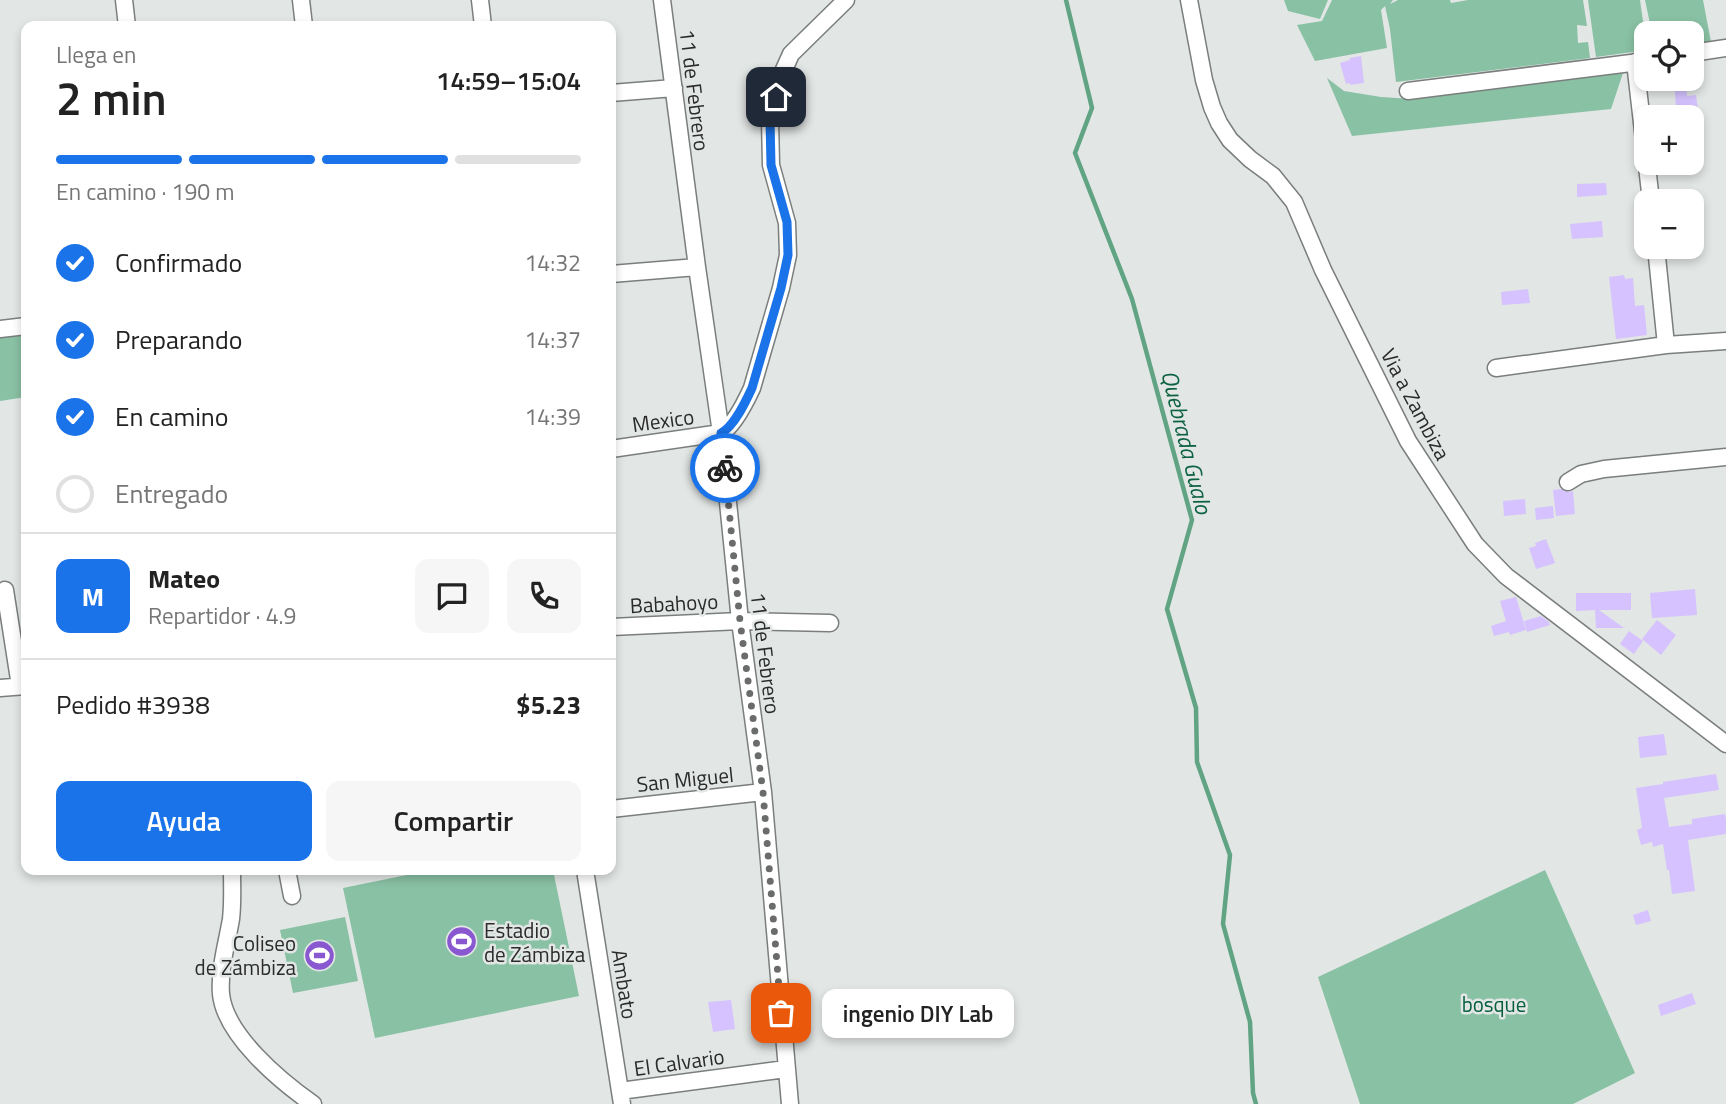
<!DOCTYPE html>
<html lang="es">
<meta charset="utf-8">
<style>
:root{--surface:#fff;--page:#f6f6f6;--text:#222;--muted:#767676;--line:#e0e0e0;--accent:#1a73e8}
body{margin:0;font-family:"Titillium Web",sans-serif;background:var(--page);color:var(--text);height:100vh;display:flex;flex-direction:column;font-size:26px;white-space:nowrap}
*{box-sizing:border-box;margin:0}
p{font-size:23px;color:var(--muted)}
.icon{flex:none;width:38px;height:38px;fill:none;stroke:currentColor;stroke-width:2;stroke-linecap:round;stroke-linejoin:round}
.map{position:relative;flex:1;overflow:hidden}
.panel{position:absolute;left:21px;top:21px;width:595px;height:854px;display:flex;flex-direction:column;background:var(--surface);border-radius:14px;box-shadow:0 4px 10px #0003}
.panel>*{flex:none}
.controls{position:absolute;left:1634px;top:21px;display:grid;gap:14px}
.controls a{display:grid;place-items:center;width:70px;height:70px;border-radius:14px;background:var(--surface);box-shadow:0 4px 10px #0003;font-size:35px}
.pin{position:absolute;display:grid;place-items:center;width:60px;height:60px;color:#fff;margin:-30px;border-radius:14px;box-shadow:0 4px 10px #0006}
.courier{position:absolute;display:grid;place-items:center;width:70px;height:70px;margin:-35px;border:5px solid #1a73e8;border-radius:50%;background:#fff;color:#222;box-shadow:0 2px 9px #0007}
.bubble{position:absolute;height:49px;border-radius:14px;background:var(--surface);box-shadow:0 4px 10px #0003;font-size:23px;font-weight:600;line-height:49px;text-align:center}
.headline em{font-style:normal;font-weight:600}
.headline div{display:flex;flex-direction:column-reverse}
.headline{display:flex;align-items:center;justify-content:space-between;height:119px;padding:0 35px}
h1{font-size:46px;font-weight:600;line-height:52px}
.bar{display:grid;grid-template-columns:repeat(4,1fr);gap:10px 7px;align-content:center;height:84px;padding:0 35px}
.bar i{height:9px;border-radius:5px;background:var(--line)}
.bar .active{background:var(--accent)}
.bar p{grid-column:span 4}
.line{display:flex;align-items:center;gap:18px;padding:0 35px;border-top:2px solid var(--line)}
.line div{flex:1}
.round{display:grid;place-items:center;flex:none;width:74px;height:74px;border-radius:14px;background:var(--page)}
ol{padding:0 35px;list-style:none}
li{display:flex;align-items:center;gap:21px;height:77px}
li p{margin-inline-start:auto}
li .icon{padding:7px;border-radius:50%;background:var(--accent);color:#fff;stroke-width:4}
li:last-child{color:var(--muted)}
li i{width:38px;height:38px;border:4px solid var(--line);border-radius:50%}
.primary-button{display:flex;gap:14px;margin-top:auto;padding:14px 35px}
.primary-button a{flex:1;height:80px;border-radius:14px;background:var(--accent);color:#fff;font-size:28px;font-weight:600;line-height:80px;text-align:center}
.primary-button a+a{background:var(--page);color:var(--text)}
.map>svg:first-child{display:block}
</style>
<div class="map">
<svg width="1726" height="1104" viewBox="0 0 1726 1104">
<rect width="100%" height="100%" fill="#e2e6e4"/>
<path fill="#89c1a4" d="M1284 0H1328L1320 19 1288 11Z
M1332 0H1393L1390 4 1398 0H1450L1451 3 1468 0H1583L1587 26 1577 25 1578 43 1588 42 1590 58 1396 82 1390 29 1385 6 1381 10 1387 48 1315 61 1297 25 1322 21Z
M1588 0H1640L1647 50 1596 57Z
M1645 0H1703L1711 42 1692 46V33H1652Z
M1624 70 1611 109 1352 136 1327 78 1344 91 1381 97 1412 99Z
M26 333V397L0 401V336Z
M431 870H553L579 996 375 1038 343 888Z
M1545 870 1635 1073 1573 1104H1360L1318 977Z
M345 917 358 981 293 993 280 930Z"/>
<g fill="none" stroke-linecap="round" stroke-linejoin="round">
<path stroke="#60a483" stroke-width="4.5" d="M1066 0 1092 108 1075 153 1132 299 1192 520 1167 609 1196 708 1197 762 1230 855 1223 924 1250 1022 1253 1093 1256 1104"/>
</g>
<path fill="#d5c2fe" d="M1361 56 1364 83 1350 85V83L1346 84 1340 63 1350 60V58Z
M1674 80H1686L1687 96 1696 95 1699 117H1652V110L1676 107Z
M1606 183 1607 195 1577 197V184Z
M1602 221 1603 237 1572 239 1570 224Z
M1624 275 1625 279 1633 278 1635 306 1644 305 1647 335 1616 339 1609 277Z
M1528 289 1530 303 1502 305 1501 292Z
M1561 489 1568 492 1573 491 1575 514 1556 516 1553 490Z
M1525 499 1526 514 1504 516 1503 501Z
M1553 506 1554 518 1536 520 1535 508Z
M1546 539 1555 563 1536 569 1529 548 1536 546 1535 543Z
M1695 589 1697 615 1652 618 1650 593Z
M1576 593H1631V610H1599L1624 628H1596L1595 610 1576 611Z
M1516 597 1526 630 1510 635 1509 632 1494 636 1491 626 1506 621 1500 601Z
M1541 616 1549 622 1550 625 1527 632 1524 621Z
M1657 620 1676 635 1661 655 1642 639Z
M1629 631 1643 641 1634 654 1620 644Z
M1664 734 1667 755 1640 758 1638 737Z
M1716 774 1719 790 1664 798 1669 827 1692 824V819L1725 814 1726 820V834L1688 840 1695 891 1672 894 1669 870H1667L1663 844 1653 847 1652 842 1641 845 1637 830 1642 828 1636 788 1663 784V782Z
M1648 910 1651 921 1636 925 1633 915Z
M1692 993 1696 1004 1661 1016 1658 1005Z
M731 1000 735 1029 713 1032 708 1002Z"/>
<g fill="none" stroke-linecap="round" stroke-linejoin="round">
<defs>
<path id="minor" d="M124 0 127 26
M301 0 304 26
M480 0 483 26
M662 0 697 267 721 433 740 621 763 792 790 1104
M1189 0 1204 80 1212 107 1219 123 1230 140 1250 159 1273 176 1294 202 1323 270 1408 441 1475 544 1506 576 1726 744
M1692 53 1726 48
M1635 62 1651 201
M1408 91 1647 61
M611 93 674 88
M1656 247 1666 345
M611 274 697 267
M0 329 26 326
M1496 368 1666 345 1726 341
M611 449 721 433C734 426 746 401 752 388L781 288 788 255 787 223 771 165 770 120 782 74 791 54 846 0
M1568 482 1581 474 1604 469 1726 457
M5 590 20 686
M611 627 740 621 830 623
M0 688 26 686
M611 809 763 792
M232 870C232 886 233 902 231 919 227 943 219 969 221 994 225 1035 280 1081 313 1104
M287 870 292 896
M585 870 622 1104
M620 1091 786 1069"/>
</defs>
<use href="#minor" stroke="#7a7e7c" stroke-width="19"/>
<use href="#minor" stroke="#fff" stroke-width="16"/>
</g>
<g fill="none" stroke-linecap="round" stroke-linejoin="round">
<path stroke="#6a6c6b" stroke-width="7" stroke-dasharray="0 12.6" d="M725 468 740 621 763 792 781 1013"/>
<path stroke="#1a73e8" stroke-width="9" d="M725 468 721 433C734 427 746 401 752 388L781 288 788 255 787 222 771 165 770 120 776 97"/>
</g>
<defs>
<symbol id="stadium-disc" viewBox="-11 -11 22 22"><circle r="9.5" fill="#8958d1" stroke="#e2e6e4"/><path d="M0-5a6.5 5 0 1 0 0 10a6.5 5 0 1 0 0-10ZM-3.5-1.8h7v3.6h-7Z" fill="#fff"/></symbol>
</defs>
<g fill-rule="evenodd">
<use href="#stadium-disc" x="444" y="924" width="35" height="35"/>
<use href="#stadium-disc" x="302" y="938" width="35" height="35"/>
</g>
<g text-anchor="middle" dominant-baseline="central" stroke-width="5" stroke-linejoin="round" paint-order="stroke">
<g font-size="21" fill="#2a2b2a" stroke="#e2e6e4">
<text transform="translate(695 90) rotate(83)">11 de Febrero</text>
<text transform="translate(1416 404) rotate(62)">Via a Zambiza</text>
<text transform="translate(663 420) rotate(-8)">Mexico</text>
<text transform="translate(674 603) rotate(-3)">Babahoyo</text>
<text transform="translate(766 653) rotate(83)">11 de Febrero</text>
<text transform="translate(685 779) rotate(-6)">San Miguel</text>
<text transform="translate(625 984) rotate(81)">Ambato</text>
<text transform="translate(679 1062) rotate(-8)">El Calvario</text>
</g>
<g font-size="21" fill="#2a2b2a" stroke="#e2e6e4" text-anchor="start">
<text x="484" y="930">Estadio<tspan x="484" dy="24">de Zámbiza</tspan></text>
<text x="296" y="943" text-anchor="end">Coliseo<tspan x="296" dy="24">de Zámbiza</tspan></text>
</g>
<g font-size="21" fill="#055f3f" stroke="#e2e6e4">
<text x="1494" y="1004">bosque</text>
</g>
<g font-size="23" font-style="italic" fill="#0c6242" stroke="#e2e6e4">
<text transform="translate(1187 442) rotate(76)">Quebrada Gualo</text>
</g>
</g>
</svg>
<div class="controls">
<a><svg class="icon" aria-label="locate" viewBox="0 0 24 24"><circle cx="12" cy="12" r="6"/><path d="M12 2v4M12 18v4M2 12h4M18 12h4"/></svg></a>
<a>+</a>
<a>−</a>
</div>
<div class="pin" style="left:781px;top:1013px;background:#ea580c"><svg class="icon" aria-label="bag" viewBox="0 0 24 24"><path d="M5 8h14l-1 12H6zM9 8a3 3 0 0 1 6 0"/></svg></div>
<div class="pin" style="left:776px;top:97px;background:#1f2937"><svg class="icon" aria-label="home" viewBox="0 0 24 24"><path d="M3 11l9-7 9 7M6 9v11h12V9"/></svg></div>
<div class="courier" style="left:725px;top:468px"><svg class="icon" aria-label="bike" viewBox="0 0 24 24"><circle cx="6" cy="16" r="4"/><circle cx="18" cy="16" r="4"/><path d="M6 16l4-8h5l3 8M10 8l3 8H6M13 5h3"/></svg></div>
<div class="bubble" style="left:822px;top:989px;width:192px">ingenio DIY Lab</div>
<section class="panel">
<div class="headline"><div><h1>2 min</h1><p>Llega en</p></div><em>14:59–15:04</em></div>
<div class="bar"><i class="active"></i><i class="active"></i><i class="active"></i><i></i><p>En camino · 190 m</p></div>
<ol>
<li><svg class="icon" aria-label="check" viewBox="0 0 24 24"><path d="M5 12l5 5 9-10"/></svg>Confirmado<p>14:32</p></li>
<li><svg class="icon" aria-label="check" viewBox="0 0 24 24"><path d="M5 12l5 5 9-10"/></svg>Preparando<p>14:37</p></li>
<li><svg class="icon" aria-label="check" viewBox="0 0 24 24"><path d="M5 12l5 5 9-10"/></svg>En camino<p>14:39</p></li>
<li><i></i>Entregado</li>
</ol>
<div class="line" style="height:126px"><b class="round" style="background:var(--accent);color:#fff">M</b><div><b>Mateo</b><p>Repartidor · 4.9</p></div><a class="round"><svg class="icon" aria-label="chat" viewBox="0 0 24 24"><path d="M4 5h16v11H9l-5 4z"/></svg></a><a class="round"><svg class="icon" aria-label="phone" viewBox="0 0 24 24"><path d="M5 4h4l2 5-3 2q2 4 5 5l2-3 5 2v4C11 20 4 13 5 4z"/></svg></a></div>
<div class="line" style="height:91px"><div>Pedido #3938</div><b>$5.23</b></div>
<div class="primary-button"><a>Ayuda</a><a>Compartir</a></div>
</section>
</div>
